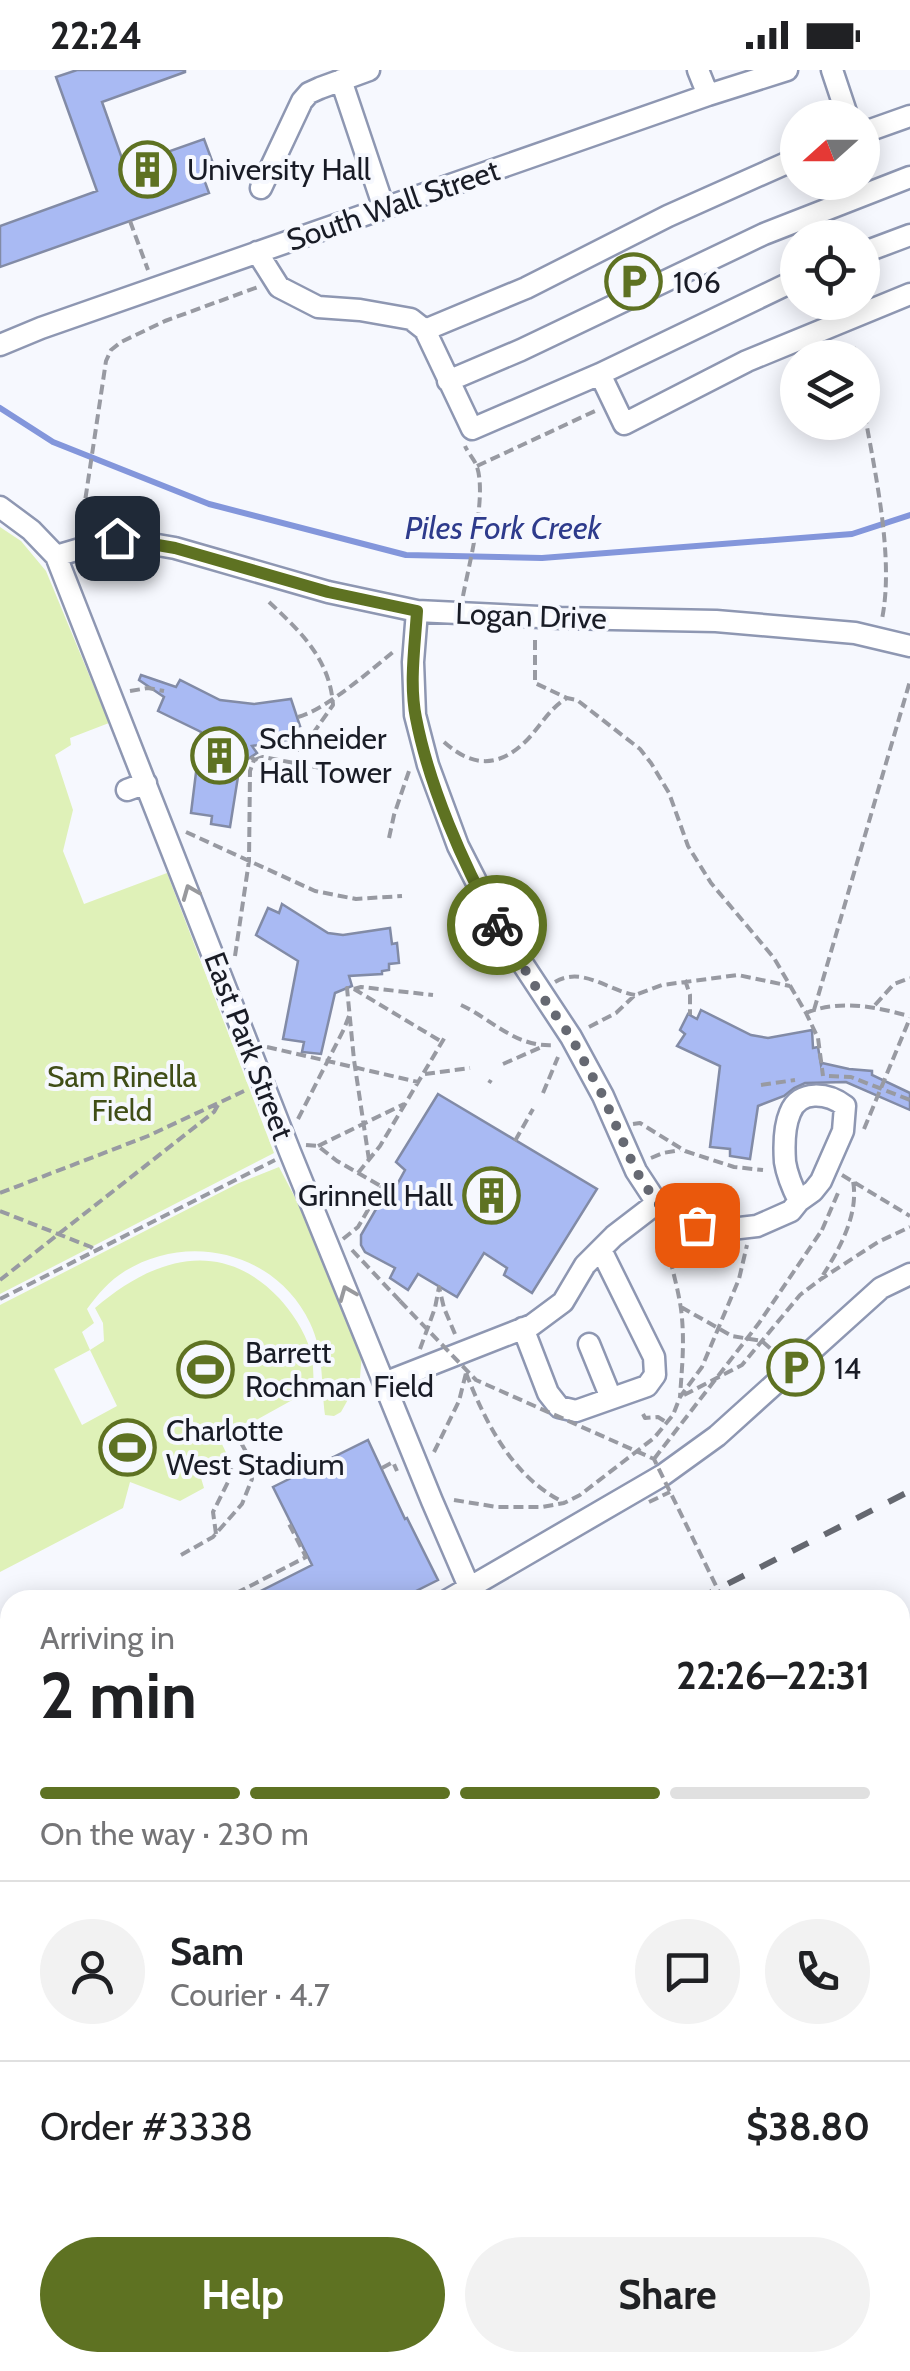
<!DOCTYPE html>
<meta charset="utf-8">
<style>
:root{--surface:#fff;--page:#f2f2f2;--text:#202124;--muted:#757577;--line:#e0e0e0;--accent:#5e7222}
body{margin:0;font-family:Cabin,sans-serif;background:var(--page);color:var(--text);height:100vh;display:flex;flex-direction:column;font-size:38px;white-space:nowrap}
*{box-sizing:border-box;margin:0}
p{font-size:32px;color:var(--muted)}
.icon{flex:none;width:55px;height:55px;fill:none;stroke:currentColor;stroke-width:2;stroke-linecap:round;stroke-linejoin:round}
.map{position:relative;flex:1;overflow:hidden}
.sheet{position:absolute;left:0px;top:1520px;width:910px;height:782px;display:flex;flex-direction:column;background:var(--surface);border-radius:30px 30px 0 0;box-shadow:0 5px 25px #0003}
.sheet>*{flex:none}
.needle{width:65px;rotate:249deg}
.controls{position:absolute;left:780px;top:30px;display:grid;gap:20px}
.controls a{display:grid;place-items:center;width:100px;height:100px;border-radius:50%;background:var(--surface);box-shadow:0 5px 25px #0003;font-size:50px}
.pin{position:absolute;display:grid;place-items:center;width:85px;height:85px;color:#fff;margin:-42px;border-radius:20px;box-shadow:0 5px 15px #0006}
.courier{position:absolute;display:grid;place-items:center;width:100px;height:100px;margin:-50px;border:8px solid #5e7222;border-radius:50%;background:#fff;color:#222;box-shadow:0 2px 12px #0007}
.head em{font-style:normal;font-weight:700}
.head div{display:flex;flex-direction:column-reverse}
.head{display:flex;align-items:center;justify-content:space-between;height:170px;padding:0 40px}
h1{font-size:65px;font-weight:700;line-height:75px}
.bar{display:grid;grid-template-columns:repeat(4,1fr);gap:15px 10px;align-content:center;height:120px;padding:0 40px}
.bar i{height:12px;border-radius:8px;background:var(--line)}
.bar .current{background:var(--accent)}
.bar p{grid-column:span 4}
.line{display:flex;align-items:center;gap:25px;padding:0 40px;border-top:2px solid var(--line)}
.line div{flex:1}
.round{display:grid;place-items:center;flex:none;width:105px;height:105px;border-radius:52px;background:var(--page)}
.cta{display:flex;gap:20px;margin-top:auto;padding:20px 40px}
.cta a{flex:1;height:115px;border-radius:60px;background:var(--accent);color:#fff;font-size:40px;font-weight:700;line-height:115px;text-align:center}
.cta a+a{background:var(--page);color:var(--text)}
.status{display:flex;justify-content:space-between;align-items:center;height:70px;padding:0 50px;background:var(--surface);direction:ltr}
.status svg{height:28px;fill:currentColor}
.map>svg:first-child{display:block}
</style>
<div class="status"><b>22:24</b><svg viewBox="0 0 49 12"><path d="M0 12V9h3v3zM5 12V6h3v6zM10 12V3h3v9zM15 12V0h3v12zM26 1h20v11H26zM47 4h2v5h-2z"/></svg></div>
<div class="map">
<svg width="910" height="2301" viewBox="0 0 910 2301">
<rect width="100%" height="100%" fill="#f6f8fe"/>
<path fill="#dff1b8" fill-rule="evenodd" d="M0 457 21 471 46 501 109 653 70 668 71 675 55 685 73 740 63 781 84 834 167 803 274 1083 0 1224Z
M279 1097 309 1154 362 1282 360 1308 341 1342 334 1346 325 1345C321 1314 324 1282 310 1253 277 1183 190 1161 125 1201 109 1211 98 1224 87 1239L94 1253 82 1262 90 1280 104 1271 103 1253 95 1238C152 1189 220 1166 279 1228 291 1241 305 1261 310 1280 314 1292 313 1306 314 1318L220 1370 232 1395 201 1408 204 1418 180 1431 130 1412 123 1438 0 1502V1235L239 1113ZM90 1280 117 1336 82 1355 54 1299Z
M10 1898V2046L0 2053V1904Z
M900 1934 910 1955V2301H302L297 2293 900 2292Z"/>
<g fill="none" stroke-linecap="round" stroke-linejoin="round">
<path stroke="#8396db" stroke-width="6" d="M0 338 53 372 209 434 406 485 542 488 852 464 910 445"/>
</g>
<path fill="#a9baf3" stroke="#828ba6" stroke-width="2.5" d="M77 0H185V2L102 32 125 97 204 69 214 96 201 101 209 123 0 197V156L97 121 56 7Z
M141 605 176 617 180 610 220 630 254 634 291 629 300 656 291 658 292 666 286 667 287 670 252 676 257 683 240 694 230 757 211 754 212 746 191 743 201 662 158 641 164 627 139 610Z
M282 834 328 863 343 865 390 858 392 874 397 873 399 893 389 894V900L382 901V904L349 906 352 916 335 923 321 984 302 982 304 972 283 969 298 891 256 865 268 838 279 843Z
M701 940 751 965 768 968 812 960 813 978 818 977 821 995 822 993 849 999 872 1001V1005L910 1023V1040L846 1012 805 1013 794 1018 784 1026 758 1036 750 1089 730 1086V1079L710 1077 720 996 677 976 685 964 680 960 688 944 697 949Z
M438 1024 597 1119 532 1223 504 1205 507 1198 484 1183 457 1227 418 1204 408 1220 390 1208 395 1198 365 1182 361 1175V1165L383 1127 389 1129 405 1100 396 1092Z
M368 1370 405 1449 407 1448 438 1510 398 1530H243L312 1495 273 1417Z"/>
<g fill="none" stroke-linecap="round" stroke-linejoin="round">
<defs>
<path id="minor" d="M698 0 708 25
M832 0 848 48
M341 10 384 138
M862 63 910 46
M261 118 302 31 309 23 320 18 369 0
M257 182 279 217 318 237 360 240 411 249 425 260 472 359 600 304 798 209
M862 183 910 165
M425 260 526 218 668 146 798 88
M0 275 41 258 708 25 787 0
M600 304 624 354 747 291 910 224
M448 311 521 280 764 164 910 107
M0 437 31 460 56 486 117 468 175 478 328 522 417 541 561 548 716 551 855 563 910 576
M56 486 290 1082 432 1431 470 1519
M417 541 413 592 415 645 428 695 458 776 503 864 571 967 603 1026 636 1101 657 1133 681 1150 705 1157 731 1159 757 1156 791 1141 799 1131 813 1121 821 1111 843 1061 845 1036C828 1023 799 1019 790 1043 784 1057 784 1077 785 1092 787 1105 793 1119 799 1131
M127 720 146 713
M523 1258 548 1323 559 1337 576 1341 647 1316 655 1305 654 1287 601 1180
M589 1274 611 1328
M384 1313 532 1255 563 1232 585 1195 614 1166 657 1133
M448 1530 663 1405 717 1366 881 1218 910 1204
M900 1757 910 1778"/>
<path id="major" d="M0 1760 10 1779"/>
<path id="highway" d="M900 1573 910 1568
M0 2070 10 2063
M0 2116 10 2109"/>
</defs>
<use href="#minor" stroke="#8e97b2" stroke-width="25"/>
<use href="#major" stroke="#8e97b2" stroke-width="30"/>
<use href="#highway" stroke="#8e97b2" stroke-width="35"/>
<path stroke="#989aa2" stroke-width="4" stroke-dasharray="10 5" stroke-linecap="butt" d="M130 151 148 200
M854 277 856 288
M862 329C873 394 895 485 882 549
M477 396 595 341
M81 458 106 291 111 280 121 272 165 251 258 217
M463 526C469 494 487 427 477 397 475 390 468 383 465 376
M269 532C300 561 330 589 333 635L307 672 298 677
M535 570V613L567 628
M130 621 148 618 164 621
M298 647C325 640 370 601 393 582
M295 657 298 692
M444 672C473 698 500 698 528 669 541 655 550 638 567 628L577 630 640 679 651 693 669 723 688 776 711 813 774 888 806 943 818 968 823 1006
M254 690 263 687 331 700
M186 762 315 821 356 829 402 826
M389 768 394 745 409 701
M235 886 249 791 250 701 254 690 251 687
M685 910 690 925V945
M555 912C582 896 607 920 635 925
M354 919 361 917 433 925
M461 935C493 950 516 978 555 975
M875 935 894 914 910 908
M814 940 910 611
M806 943C840 929 876 937 909 946
M589 957 616 943 635 925 662 915 738 905 790 916
M267 977 418 1012
M503 994 544 976
M425 1004 470 998
M829 1006 851 1007 910 1030
M489 1013 491 1010
M761 1015 795 1010
M543 1023 558 987
M298 1049 344 959 349 946
M633 1054 640 1053 685 1081 734 1097 763 1100
M864 1059 910 948
M515 1071 533 1039
M306 1075 318 1076 337 1091 393 1123
M318 1076 404 1034
M651 1088 663 1083 680 1080
M369 1090 354 990 347 918 354 919 442 972
M358 1103 380 1076 445 967
M842 1105 910 1146
M0 1123 148 1066 244 1021
M0 1141 91 1177 95 1181
M664 1160C668 1186 677 1212 681 1239 685 1271 682 1296 680 1327
M822 1160 838 1123
M343 1169 358 1157 382 1116
M352 1180 400 1231
M823 1205C840 1178 859 1144 853 1111
M0 1210 214 1042 218 1035
M0 1229 275 1090
M681 1237 732 1266 762 1271 773 1281
M420 1279 435 1238 439 1217 444 1238 455 1264
M466 1303C486 1354 513 1407 563 1432
M684 1325 742 1295 800 1225 821 1209 878 1172 910 1157
M643 1344 645 1348 658 1347 666 1352
M434 1382 459 1331 466 1303
M382 1398 393 1392 397 1401
M454 1430 497 1437H542L564 1433 580 1425 654 1368 673 1345 680 1327 702 1297 739 1209 747 1175
M216 1464 213 1442 228 1412 232 1395
M181 1485 213 1467 242 1434 252 1409 249 1387 235 1362
M223 1530 306 1487 287 1450
M0 1686 10 1706
M900 1899 909 1919 901 1937 910 1960
M910 1980 908 1987 910 1992
M900 2100 910 2097
M9 2146H10
M900 2198 910 2192
M900 2242 910 2249
M73 2292 79 2301
M253 2292 257 2301
M300 2292 305 2301
M454 2292 459 2301
M550 2292 559 2301
M670 2299 679 2292
M87 2301 104 2292
M225 2301V2294L228 2292
M409 2301 411 2292
M498 2301 515 2292"/>
<use href="#minor" stroke="#fff" stroke-width="20"/>
<use href="#major" stroke="#fff" stroke-width="25"/>
<use href="#highway" stroke="#fff" stroke-width="30"/>
<path stroke="#656870" stroke-width="6" stroke-dasharray="18 18" stroke-linecap="butt" d="M696 1530 910 1421
M0 1880 10 1875"/>
<path stroke="#989aa2" stroke-width="4" stroke-dasharray="10 5" stroke-linecap="butt" d="M400 1231 476 1310 654 1389 723 1530
M654 1389 759 1253 822 1160
M649 1432 670 1422"/>
</g>
<defs><path id="oneway-chevron" d="M-2-3.5L2.5 0L-2 3.5" fill="none" stroke-width="1.6" stroke-linecap="round" stroke-linejoin="round" transform="scale(2.5)"/></defs>
<g stroke="#98999d">
<use href="#oneway-chevron" transform="translate(190 822) rotate(-112)"/>
<use href="#oneway-chevron" transform="translate(347 1223) rotate(-112)"/>
</g>
<g fill="none" stroke-linecap="round" stroke-linejoin="round">
<path stroke="#666972" stroke-width="10" stroke-dasharray="0 18" d="M497 855 537 919 571 967 603 1026 636 1101 657 1133 680 1150 697 1155"/>
<path stroke="#5e7222" stroke-width="12" d="M117 468 175 478 328 522 417 541C415 575 409 614 416 648 429 716 463 794 497 855"/>
</g>
<defs>
<symbol id="building-ring" viewBox="-11 -11 22 22"><circle r="9.5" fill="#f6f8fe" stroke="#5e7222" stroke-width="1.5"/><path d="M-4-6H4V6H1V3H-1V6H-4ZM-2.5-4.3h1.7v1.8h-1.7ZM.8-4.3h1.7v1.8H.8ZM-2.5-1h1.7V.8h-1.7ZM.8-1h1.7V.8H.8Z" fill="#5e7222"/></symbol>
<symbol id="parking-ring" viewBox="-11 -11 22 22"><circle r="9.5" fill="#f6f8fe" stroke="#5e7222" stroke-width="1.5"/><path d="M-3.5-5.5H1a3.5 3.5 0 0 1 0 7H-1V5.5H-3.5ZM-1-3.4V-.6H.8a1.4 1.4 0 0 0 0-2.8Z" fill="#5e7222"/></symbol>
<symbol id="stadium-ring" viewBox="-11 -11 22 22"><circle r="9.5" fill="#f6f8fe" stroke="#5e7222" stroke-width="1.5"/><path d="M0-5a6.5 5 0 1 0 0 10a6.5 5 0 1 0 0-10ZM-3.5-1.8h7v3.6h-7Z" fill="#5e7222"/></symbol>
</defs>
<g fill-rule="evenodd">
<use href="#building-ring" x="116" y="68" width="63" height="63"/>
<use href="#parking-ring" x="602" y="180" width="63" height="63"/>
<use href="#building-ring" x="188" y="654" width="63" height="63"/>
<use href="#building-ring" x="460" y="1094" width="63" height="63"/>
<use href="#parking-ring" x="764" y="1266" width="63" height="63"/>
<use href="#stadium-ring" x="174" y="1268" width="63" height="63"/>
<use href="#stadium-ring" x="96" y="1346" width="63" height="63"/>
</g>
<g text-anchor="middle" dominant-baseline="central" stroke-width="8" stroke-linejoin="round" paint-order="stroke">
<g font-size="30" fill="#191c26" stroke="#f6f8fe" text-anchor="start">
<text x="187" y="99">University Hall</text>
<text x="673" y="212">106</text>
<text x="259" y="668">Schneider<tspan x="259" dy="34">Hall Tower</tspan></text>
<text x="453" y="1125" text-anchor="end">Grinnell Hall</text>
<text x="245" y="1282">Barrett<tspan x="245" dy="34">Rochman Field</tspan></text>
<text x="834" y="1298">14</text>
<text x="166" y="1360">Charlotte<tspan x="166" dy="34">West Stadium</tspan></text>
</g>
<g font-size="30" fill="#191c26" stroke="#f6f8fe">
<text transform="translate(393 135) rotate(-19)">South Wall Street</text>
<text transform="translate(531 546) rotate(2)">Logan Drive</text>
<text transform="translate(249 976) rotate(69)">East Park Street</text>
</g>
<g font-size="30" fill="#404e17" stroke="#f6f8fe">
<text x="122" y="1006">Sam Rinella<tspan x="122" dy="34">Field</tspan></text>
</g>
<g font-size="32" font-style="italic" fill="#2e3b8c" stroke="#f6f8fe">
<text x="503" y="457">Piles Fork Creek</text>
</g>
</g>
</svg>
<div class="controls">
<a><svg class="needle" viewBox="-14 -14 28 28"><path d="M0-13l5 13h-10z" fill="#e53935"/><path d="M0 13l5-13h-10z" fill="#757577"/></svg></a>
<a><svg class="icon" aria-label="locate" viewBox="0 0 24 24"><circle cx="12" cy="12" r="6"/><path d="M12 2v4M12 18v4M2 12h4M18 12h4"/></svg></a>
<a><svg class="icon" aria-label="layers" viewBox="0 0 24 24"><path d="M12 4l9 5-9 5-9-5zM3 14l9 5 9-5"/></svg></a>
</div>
<div class="pin" style="left:697px;top:1155px;background:#ea580c"><svg class="icon" aria-label="bag" viewBox="0 0 24 24"><path d="M5 8h14l-1 12H6zM9 8a3 3 0 0 1 6 0"/></svg></div>
<div class="pin" style="left:117px;top:468px;background:#1f2937"><svg class="icon" aria-label="home" viewBox="0 0 24 24"><path d="M3 11l9-7 9 7M6 9v11h12V9"/></svg></div>
<div class="courier" style="left:497px;top:855px"><svg class="icon" aria-label="bike" viewBox="0 0 24 24"><circle cx="6" cy="16" r="4"/><circle cx="18" cy="16" r="4"/><path d="M6 16l4-8h5l3 8M10 8l3 8H6M13 5h3"/></svg></div>
<section class="sheet">
<div class="head"><div><h1>2 min</h1><p>Arriving in</p></div><em>22:26–22:31</em></div>
<div class="bar"><i class="current"></i><i class="current"></i><i class="current"></i><i></i><p>On the way · 230 m</p></div>
<div class="line" style="height:180px"><a class="round"><svg class="icon" aria-label="person" viewBox="0 0 24 24"><circle cx="12" cy="8" r="4"/><path d="M4 21q1-7 8-7t8 7"/></svg></a><div><b>Sam</b><p>Courier · 4.7</p></div><a class="round"><svg class="icon" aria-label="chat" viewBox="0 0 24 24"><path d="M4 5h16v11H9l-5 4z"/></svg></a><a class="round"><svg class="icon" aria-label="phone" viewBox="0 0 24 24"><path d="M5 4h4l2 5-3 2q2 4 5 5l2-3 5 2v4C11 20 4 13 5 4z"/></svg></a></div>
<div class="line" style="height:130px"><div>Order #3338</div><b>$38.80</b></div>
<div class="cta"><a>Help</a><a>Share</a></div>
</section>
</div>
